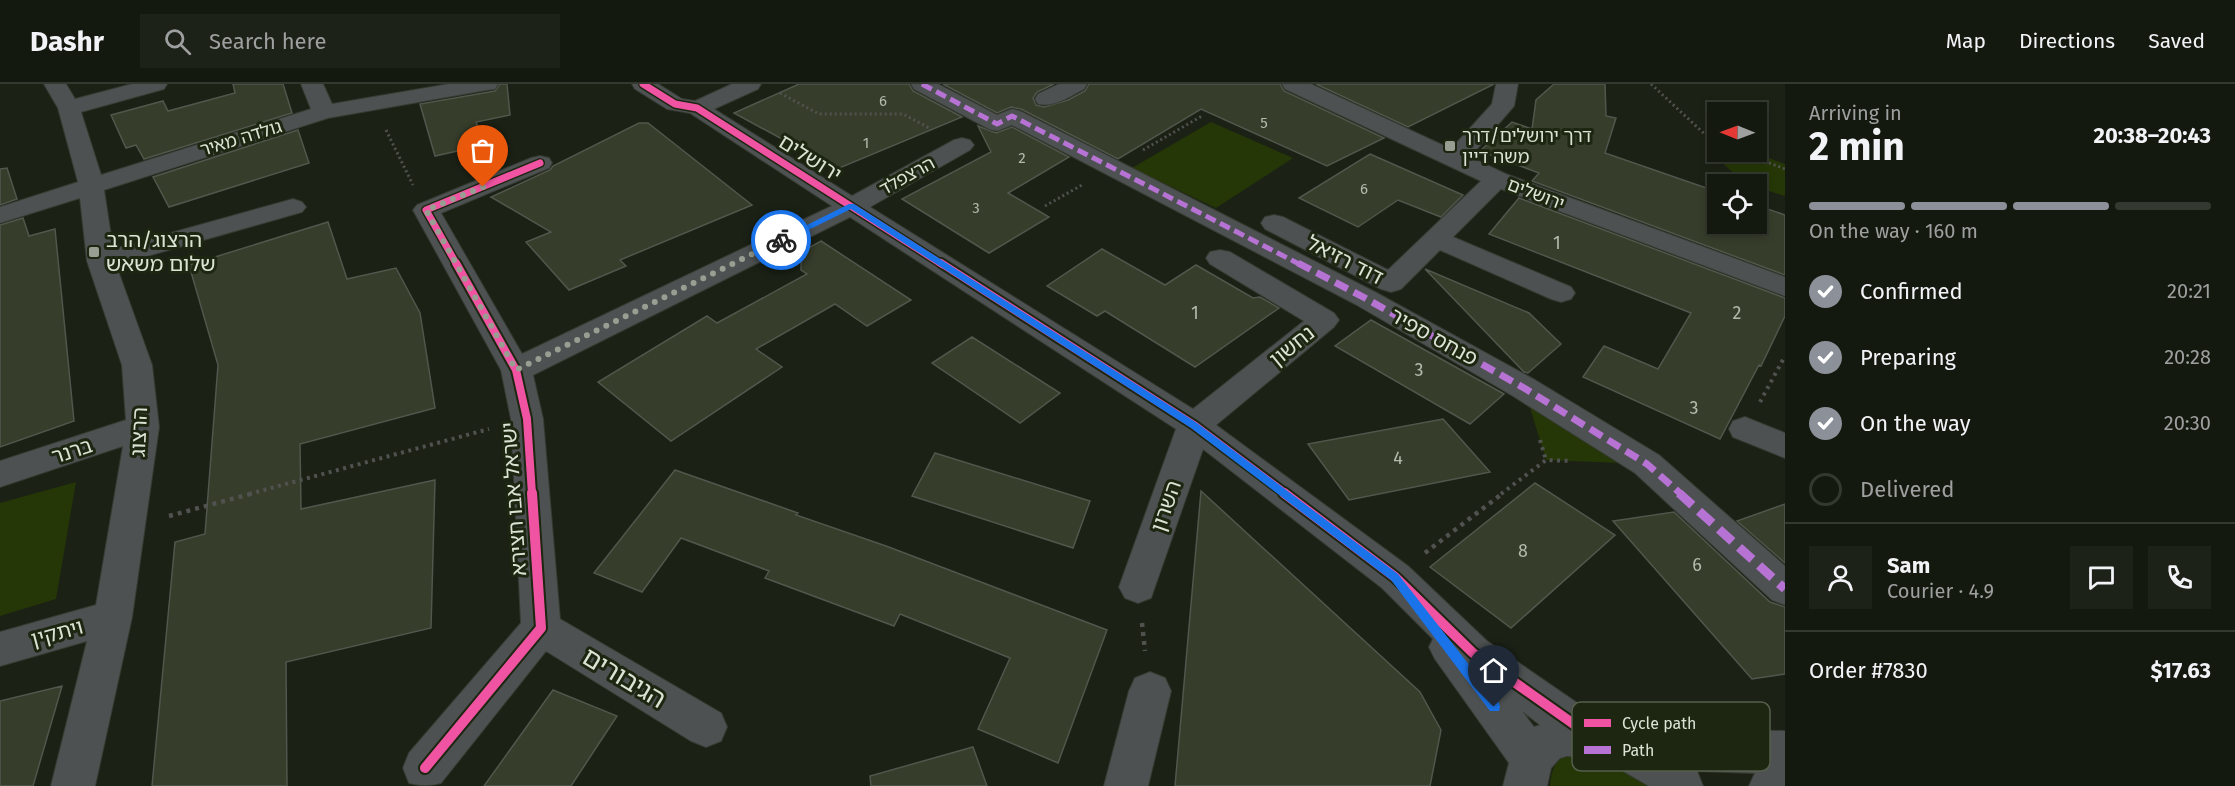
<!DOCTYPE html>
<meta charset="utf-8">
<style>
:root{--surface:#141910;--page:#1d2219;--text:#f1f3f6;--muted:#9da09f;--line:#333830;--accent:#8c9099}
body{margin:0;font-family:"Fira Sans","Noto Sans Hebrew",sans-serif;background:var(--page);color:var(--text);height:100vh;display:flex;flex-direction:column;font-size:22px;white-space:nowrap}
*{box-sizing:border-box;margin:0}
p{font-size:20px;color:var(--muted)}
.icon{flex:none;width:33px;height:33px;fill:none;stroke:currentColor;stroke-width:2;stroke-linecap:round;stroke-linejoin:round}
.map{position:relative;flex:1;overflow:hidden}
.details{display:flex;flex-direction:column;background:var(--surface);width:450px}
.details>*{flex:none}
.needle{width:39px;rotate:271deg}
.tools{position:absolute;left:1707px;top:18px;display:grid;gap:12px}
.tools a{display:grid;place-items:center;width:60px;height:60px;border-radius:0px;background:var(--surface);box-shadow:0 3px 9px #0003,0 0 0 2px var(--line);font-size:30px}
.pin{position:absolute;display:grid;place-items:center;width:51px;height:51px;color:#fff;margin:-62px -26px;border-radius:50% 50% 50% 0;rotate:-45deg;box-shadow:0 0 6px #0007}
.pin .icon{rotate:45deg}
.courier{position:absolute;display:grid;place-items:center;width:60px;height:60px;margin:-30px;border:4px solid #1a73e8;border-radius:50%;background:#fff;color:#222;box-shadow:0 2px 8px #0007}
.head em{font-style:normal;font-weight:700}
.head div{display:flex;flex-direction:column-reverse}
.head{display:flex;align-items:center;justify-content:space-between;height:102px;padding:0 24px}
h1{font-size:39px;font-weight:700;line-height:45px}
.bar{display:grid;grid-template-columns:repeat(4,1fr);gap:9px 6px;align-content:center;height:72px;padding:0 24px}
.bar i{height:8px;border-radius:4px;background:var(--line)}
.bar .current{background:var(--accent)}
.bar p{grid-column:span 4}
.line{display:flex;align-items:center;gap:15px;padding:0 24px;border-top:2px solid var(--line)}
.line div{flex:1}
.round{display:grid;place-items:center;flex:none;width:63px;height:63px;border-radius:0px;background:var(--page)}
ol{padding:0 24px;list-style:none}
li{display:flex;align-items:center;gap:18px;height:66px}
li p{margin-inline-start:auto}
li .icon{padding:6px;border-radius:50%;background:var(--accent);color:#fff;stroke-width:4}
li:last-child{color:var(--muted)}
li i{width:33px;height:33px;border:3px solid var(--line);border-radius:50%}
header{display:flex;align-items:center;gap:36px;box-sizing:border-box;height:84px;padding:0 30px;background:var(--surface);border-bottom:2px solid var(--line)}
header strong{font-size:28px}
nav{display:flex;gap:33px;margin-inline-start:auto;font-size:21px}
.search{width:420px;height:54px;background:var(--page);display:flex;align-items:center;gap:15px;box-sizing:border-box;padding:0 21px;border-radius:0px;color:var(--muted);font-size:22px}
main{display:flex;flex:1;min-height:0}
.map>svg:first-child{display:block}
</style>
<header>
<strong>Dashr</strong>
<div class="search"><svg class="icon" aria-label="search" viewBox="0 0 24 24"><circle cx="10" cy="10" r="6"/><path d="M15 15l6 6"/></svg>Search here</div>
<nav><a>Map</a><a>Directions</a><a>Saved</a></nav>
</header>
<main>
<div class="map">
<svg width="1785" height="702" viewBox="0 0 1785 702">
<rect width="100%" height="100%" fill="#1b2115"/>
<path fill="#253706" d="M1211 38 1293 74 1216 124 1132 84Z
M1710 52 1717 54 1718 68H1753L1785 80V112C1754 103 1726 91 1710 61Z
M1524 304 1647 380 1546 376Z
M76 398 56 515 0 532V419Z
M1592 665 1666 702H1550C1552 673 1565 667 1592 665Z"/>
<path fill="#363d2a" stroke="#51574c" stroke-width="1.5" d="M233 0H283L292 29 144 75 136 61 126 64 111 31 163 17 168 27 235 9Z
M500 0H507L510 31 476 38 484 61 435 72 420 20 495 7Z
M799 0H909L913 7 962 33 837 85 734 29Z
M943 0H1054L1037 8 1033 14 1036 21 1044 23 1068 16 1085 7 1089 0H1280L1284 7 1384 54 1327 82 1201 25 1118 75 1021 25 1011 23 997 29Z
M1316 0H1494L1408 43Z
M1554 0H1605L1606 32 1616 34 1605 69 1718 108V140H1756V121L1785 131V191L1532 97 1539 89 1480 67 1512 38 1532 45 1536 16Z
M639 39H648L752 121 620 176 626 182 569 206 526 158 551 148 491 113 550 86 553 82Z
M978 42 996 49 1012 43 1069 73 1008 109 1049 133 989 169 902 115 991 68Z
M298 46 309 79 169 123 153 93Z
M1370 70 1463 111 1441 133 1398 116 1358 143 1299 114Z
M7 84 17 115 0 121V85Z
M1519 114 1785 214V232L1761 282 1759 281 1720 355 1583 293 1604 262 1658 285 1691 229 1489 150Z
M23 134 29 152 55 145 74 337 0 363V141Z
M328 138 347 195 396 184 420 229 435 324 300 360 301 425 435 396 431 544 286 578 287 702H152L175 458 205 450 218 281 189 181Z
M821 157 911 216 867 242 835 220 756 265 782 283 671 357 598 298 707 232 717 239 807 190 801 186V168Z
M1102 165 1165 201 1196 181 1253 214 1260 213 1279 224 1195 283 1105 227 1097 232 1047 202Z
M1425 185 1529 229 1561 260 1528 289 1524 288Z
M1371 236 1504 310 1470 340 1335 262Z
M972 253 1060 309 1020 339 932 279Z
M1443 335 1490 388 1349 416 1308 360Z
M935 369 1090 417 1073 464 912 412Z
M675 386 798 429 796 431 886 462 1107 546 1058 679 978 645 1010 574 900 530 894 542 765 494 769 487 681 454 642 508 594 489Z
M1535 399 1615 451 1511 544 1430 483Z
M1201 407 1420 608 1441 646 1430 702H1175Z
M1785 420V479L1737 437Z
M1674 428 1770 518 1785 523V590L1752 595 1613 437Z
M62 602 33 702H0V617Z
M553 606 617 632 571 702H484Z
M973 663 987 702H871L870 692Z"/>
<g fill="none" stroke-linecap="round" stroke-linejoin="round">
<defs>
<path id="minor" d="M44 0H66L75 15 132 0H167L164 5 81 28 101 91 311 25 301 0H323L332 20 449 0H498L495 5 487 6 328 34 104 106 113 165 293 115 302 118 306 123 302 128 116 181 152 281 159 343 132 533 95 702H51L87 557 0 582V548L96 521 123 362 0 403V377L126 336 122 281 87 177 80 114 0 139V123L78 98 58 24Z
M632 0H658L682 15 695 17 732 0H761L758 5 714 25 852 112 954 56 962 54 970 56 974 61 970 66 870 123 1193 325 1304 237 1210 180 1206 174 1210 168 1220 166 1230 168 1334 229 1339 236 1334 243 1216 341 1408 482 1487 557 1605 638 1625 644 1785 647V702H1749L1755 689 1697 687 1703 702H1649L1609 679 1591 674 1567 672 1560 674 1551 684 1547 702H1503L1509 679 1435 575 1429 563 1433 555 1382 504 1203 365 1151 514 1138 519 1125 514 1119 503 1176 345 850 133 533 291 543 335 560 535 721 629 727 643 721 657 706 663 691 657 546 567 441 699C430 702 420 702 409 699L403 684 409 669 521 539 511 335 501 286 413 126 417 121 531 74 540 72 549 74 552 79 549 84 441 129 522 270 832 122 690 29 667 25 635 5ZM1522 627 1540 641 1534 643Z
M911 0H938L997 31 1012 25 1020 27 1375 208 1535 296 1659 371 1785 482V521L1772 516 1635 389 1513 312 1355 220 1012 41 997 47 989 45 914 5Z
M1059 0H1087L1084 5C1070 12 1054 24 1038 20L1035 15 1038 10Z
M1282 0H1311L1451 65 1492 20 1496 0H1518L1514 22 1470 73 1506 90 1785 193V212L1501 105 1453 153 1571 203 1575 209 1571 215 1561 218 1551 215 1440 166 1401 205 1391 208 1381 205 1265 145 1261 139 1265 133 1274 131 1283 133 1388 186 1481 97 1285 5Z
M1745 333 1785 349V374L1733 353 1729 345 1733 337Z
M1150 588 1165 594 1171 607 1148 702H1104L1129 607 1135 594Z"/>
</defs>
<use href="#minor" stroke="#363b31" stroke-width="2"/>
<path stroke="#505250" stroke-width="3" stroke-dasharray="2 3" stroke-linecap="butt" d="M1651 0 1711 56 1718 59
M780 9 819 30H903L931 45
M386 46 413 101
M1143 66 1202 32
M1741 68 1785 85
M1045 122 1082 101"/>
<path stroke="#505250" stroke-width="4" stroke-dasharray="3 4.5" stroke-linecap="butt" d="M1760 318 1785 272
M1540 356 1546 376
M249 410 489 345
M1501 410 1546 376 1572 377"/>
<path stroke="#505250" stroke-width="4.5" stroke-dasharray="4 5" stroke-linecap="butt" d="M169 432 254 409
M1425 469 1503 409
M1142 539 1145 567"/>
<use href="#minor" fill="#4d5151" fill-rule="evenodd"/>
<path stroke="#b673d3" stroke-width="5" stroke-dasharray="11 5" stroke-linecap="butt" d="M922 0 997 40 1012 32 1301 181"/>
<path stroke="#b673d3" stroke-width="7" stroke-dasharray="14 7" stroke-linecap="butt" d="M1298 179 1365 214 1524 304 1647 380 1681 410"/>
<path stroke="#b673d3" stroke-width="9" stroke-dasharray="18 9" stroke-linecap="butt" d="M1679 409 1785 505"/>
<defs>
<path id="cycleway-far2" d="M643 0 675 20 697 24 943 181
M457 181 426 126 540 79"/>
<path id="cycleway-far1" d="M456 179 516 286 527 335 532 410
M941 179 1194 341 1286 410"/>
<path id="cycleway" d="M1284 409 1395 493 1473 569 1592 653
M425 684 541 544 532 409"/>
</defs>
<use href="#cycleway-far2" stroke="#1c2610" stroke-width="10"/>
<use href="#cycleway-far1" stroke="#1c2610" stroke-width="12"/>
<use href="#cycleway" stroke="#1c2610" stroke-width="14"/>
<use href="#cycleway-far2" stroke="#f153a3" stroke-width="7"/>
<use href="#cycleway-far1" stroke="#f153a3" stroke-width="8"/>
<use href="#cycleway" stroke="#f153a3" stroke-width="10"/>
</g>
<path fill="#1a73e8" d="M849 120H854L1197 339 1398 490 1499 619 1500 623 1499 627H1490L1391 496 1191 344 851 125 784 158 777 156Z"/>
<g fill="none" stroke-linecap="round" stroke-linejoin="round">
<path stroke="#989f92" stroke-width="6" stroke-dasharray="0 10.8" d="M483 103 426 126 516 286 781 156"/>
</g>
<g fill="#989f92" stroke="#1c2610" stroke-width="2">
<rect x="1444" y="56" width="12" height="12" rx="3"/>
<rect x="88" y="162" width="12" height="12" rx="3"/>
</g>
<g text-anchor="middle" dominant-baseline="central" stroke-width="6" stroke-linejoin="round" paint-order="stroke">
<g font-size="15" fill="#b2baaa">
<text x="883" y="17">6</text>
<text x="1264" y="39">5</text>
<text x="866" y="59">1</text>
<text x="1022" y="74">2</text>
<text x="1364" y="105">6</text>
<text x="976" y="124">3</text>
</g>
<g font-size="18" fill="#dce3d5" stroke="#1c2610" text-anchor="start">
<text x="1462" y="52">דרך ירושלים/דרך<tspan x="1462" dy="21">משה דיין</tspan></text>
</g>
<g font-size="18" fill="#dce3d5" stroke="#1c2610">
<text transform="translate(241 54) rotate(-17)">גולדה מאיר</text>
<text transform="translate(907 92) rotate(-29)">הרצפלד</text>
<text transform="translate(1536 110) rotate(21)">ירושלים</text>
</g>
<g font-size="18" fill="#b2baaa">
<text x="1557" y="159">1</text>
<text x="1195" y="229">1</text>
<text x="1737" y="229">2</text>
<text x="1419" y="286">3</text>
<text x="1694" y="324">3</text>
<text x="1398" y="374">4</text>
<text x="1523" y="467">8</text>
<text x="1697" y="481">6</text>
</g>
<g font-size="21" fill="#dce3d5" stroke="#1c2610">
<text transform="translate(810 74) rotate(32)">ירושלים</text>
<text transform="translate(1345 176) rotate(27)">דוד רזיאל</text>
<text transform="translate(1434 253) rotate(29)">פנחס ספיר</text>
<text transform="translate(1292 262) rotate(-39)">נחשון</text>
<text transform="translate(139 348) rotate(-87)">הרצוג</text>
<text transform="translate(72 367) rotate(-18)">ברנר</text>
<text transform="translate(514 415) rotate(-94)">ישראל אבו חצירא</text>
<text transform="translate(1166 422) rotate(-71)">השרון</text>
<text transform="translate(57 549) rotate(-15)">ויתקין</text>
</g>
<g font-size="21" fill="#dce3d5" stroke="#1c2610" text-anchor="start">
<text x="106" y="156">הרצוג/הרב<tspan x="106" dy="24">שלום משאש</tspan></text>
</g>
<g font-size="26" fill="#dce3d5" stroke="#1c2610">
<text transform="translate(624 594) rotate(31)">הגיבורים</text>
</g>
</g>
<rect x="1572" y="618" width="198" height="69" rx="9" fill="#1c2610" stroke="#565f4b" stroke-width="1.5"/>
<rect x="1584" y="635" width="27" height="8" fill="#f153a3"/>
<rect x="1584" y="662" width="27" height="8" fill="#b673d3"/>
<g font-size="16" fill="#dce3d5">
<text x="1622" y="645">Cycle path</text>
<text x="1622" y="672">Path</text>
</g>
</svg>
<div class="tools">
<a><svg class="needle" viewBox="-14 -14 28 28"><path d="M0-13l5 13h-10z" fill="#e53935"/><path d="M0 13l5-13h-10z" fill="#9da09f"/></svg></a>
<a><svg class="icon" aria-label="locate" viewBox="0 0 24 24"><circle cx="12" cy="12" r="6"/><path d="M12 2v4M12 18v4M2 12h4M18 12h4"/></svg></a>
</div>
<div class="pin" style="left:483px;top:103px;background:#ea580c"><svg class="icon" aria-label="bag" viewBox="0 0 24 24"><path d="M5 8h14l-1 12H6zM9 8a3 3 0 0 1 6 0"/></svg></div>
<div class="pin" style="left:1494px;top:623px;background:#1f2937"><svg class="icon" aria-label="home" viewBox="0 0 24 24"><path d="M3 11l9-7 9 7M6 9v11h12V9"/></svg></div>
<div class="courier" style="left:781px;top:156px"><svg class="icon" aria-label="bike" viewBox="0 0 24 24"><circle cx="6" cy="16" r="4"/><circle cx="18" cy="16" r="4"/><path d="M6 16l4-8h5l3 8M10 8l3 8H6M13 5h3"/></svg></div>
</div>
<section class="details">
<div class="head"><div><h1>2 min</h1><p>Arriving in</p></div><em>20:38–20:43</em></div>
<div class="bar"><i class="current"></i><i class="current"></i><i class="current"></i><i></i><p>On the way · 160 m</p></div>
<ol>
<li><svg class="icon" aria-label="check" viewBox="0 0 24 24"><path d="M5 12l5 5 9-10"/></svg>Confirmed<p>20:21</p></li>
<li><svg class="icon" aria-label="check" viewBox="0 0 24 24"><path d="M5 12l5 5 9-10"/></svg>Preparing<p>20:28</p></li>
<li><svg class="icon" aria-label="check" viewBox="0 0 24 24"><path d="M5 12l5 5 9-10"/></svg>On the way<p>20:30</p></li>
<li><i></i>Delivered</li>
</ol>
<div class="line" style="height:108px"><a class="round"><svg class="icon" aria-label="person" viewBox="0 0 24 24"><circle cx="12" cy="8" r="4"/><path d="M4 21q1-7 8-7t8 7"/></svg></a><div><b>Sam</b><p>Courier · 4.9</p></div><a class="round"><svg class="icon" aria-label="chat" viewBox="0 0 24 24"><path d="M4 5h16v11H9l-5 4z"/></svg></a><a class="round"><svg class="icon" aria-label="phone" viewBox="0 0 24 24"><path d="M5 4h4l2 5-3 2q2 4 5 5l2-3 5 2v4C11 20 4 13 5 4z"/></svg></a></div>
<div class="line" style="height:78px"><div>Order #7830</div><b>$17.63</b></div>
</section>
</main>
